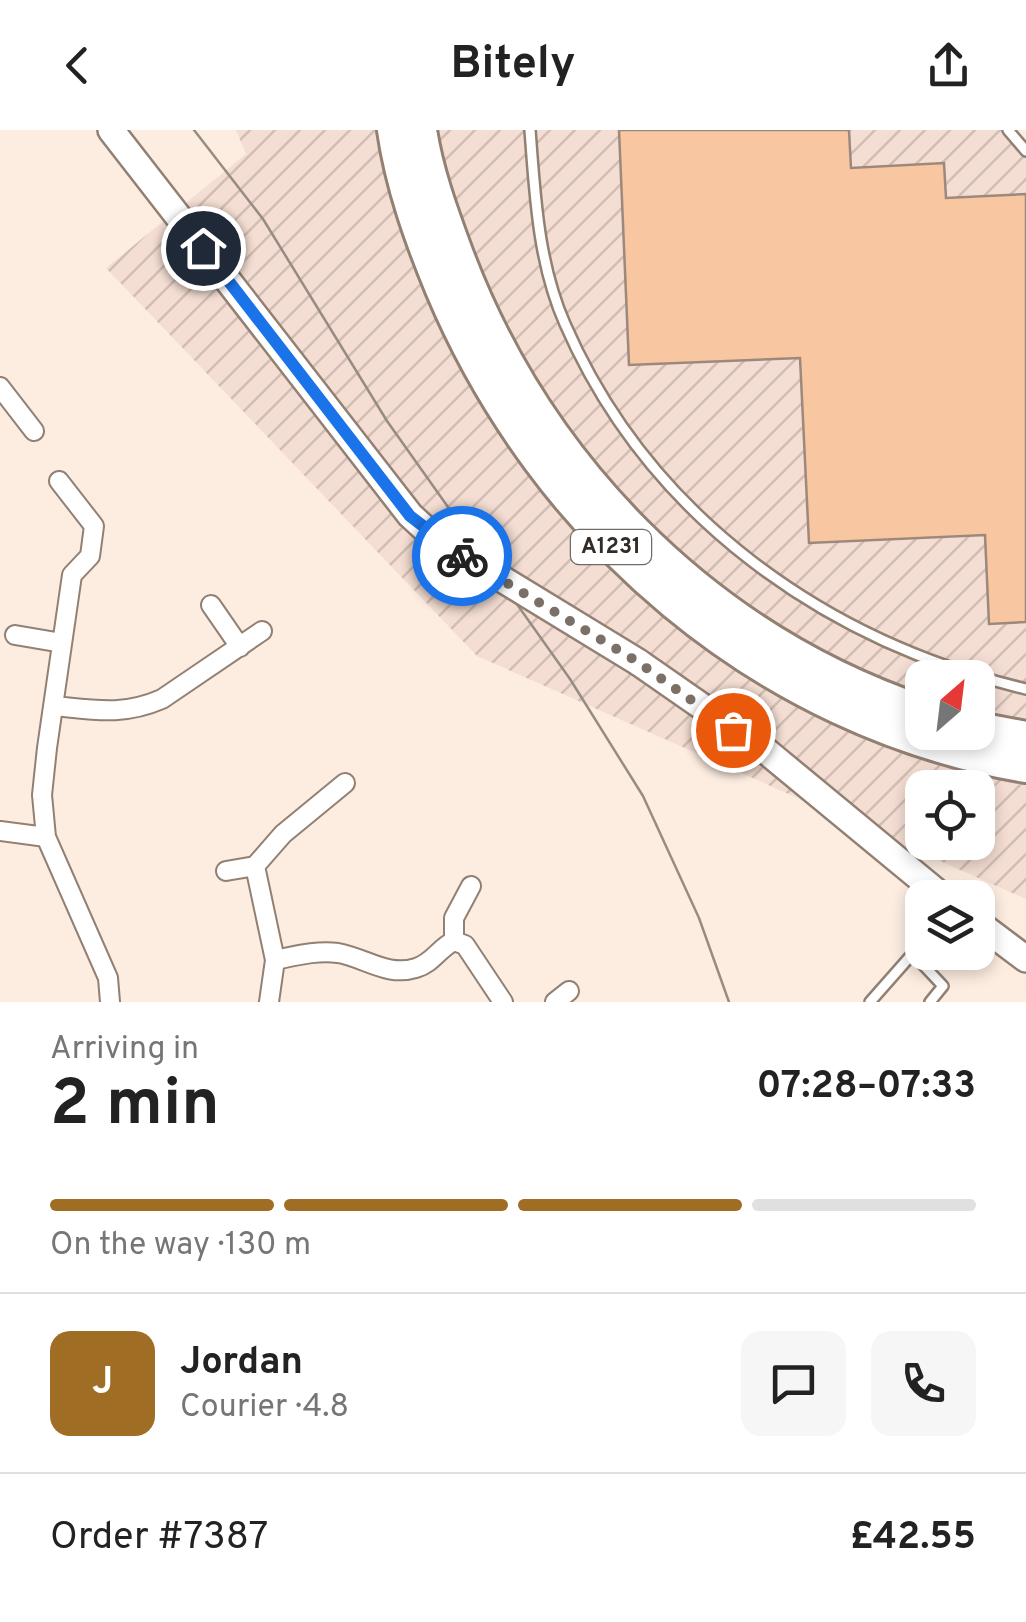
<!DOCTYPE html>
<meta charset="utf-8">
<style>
:root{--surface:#fff;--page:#f6f6f6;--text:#222;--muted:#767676;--line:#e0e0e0;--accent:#9f6d23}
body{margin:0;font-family:Overpass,sans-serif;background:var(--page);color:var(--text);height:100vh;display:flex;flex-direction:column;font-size:38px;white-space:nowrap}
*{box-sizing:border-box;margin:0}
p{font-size:32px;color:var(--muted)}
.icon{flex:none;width:55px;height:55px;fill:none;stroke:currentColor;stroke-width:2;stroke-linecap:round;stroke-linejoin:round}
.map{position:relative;height:872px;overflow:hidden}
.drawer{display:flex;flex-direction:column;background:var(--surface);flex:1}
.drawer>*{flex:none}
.needle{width:65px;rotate:28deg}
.tools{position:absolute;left:905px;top:530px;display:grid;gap:20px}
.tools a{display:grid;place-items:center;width:90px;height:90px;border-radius:20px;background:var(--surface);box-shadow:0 5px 15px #0003;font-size:50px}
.pin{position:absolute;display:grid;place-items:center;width:85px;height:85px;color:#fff;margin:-42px;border:5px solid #fff;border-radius:50%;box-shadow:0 2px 10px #0007}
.courier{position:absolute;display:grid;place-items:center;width:100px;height:100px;margin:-50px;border:8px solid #1a73e8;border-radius:50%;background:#fff;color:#222;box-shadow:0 2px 12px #0007}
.head em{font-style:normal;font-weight:700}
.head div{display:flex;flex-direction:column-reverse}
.head{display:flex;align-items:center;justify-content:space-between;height:170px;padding:0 50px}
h1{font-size:65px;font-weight:700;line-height:75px}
.bar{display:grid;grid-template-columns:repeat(4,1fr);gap:15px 10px;align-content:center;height:120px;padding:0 50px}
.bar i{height:12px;border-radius:8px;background:var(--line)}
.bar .on{background:var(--accent)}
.bar p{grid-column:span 4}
.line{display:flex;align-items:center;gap:25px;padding:0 50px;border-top:2px solid var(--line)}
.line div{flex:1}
.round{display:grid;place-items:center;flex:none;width:105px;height:105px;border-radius:20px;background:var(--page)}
header{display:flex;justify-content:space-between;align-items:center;height:130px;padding:0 50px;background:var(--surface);font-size:45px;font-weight:700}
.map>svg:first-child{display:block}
</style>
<header><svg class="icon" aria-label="back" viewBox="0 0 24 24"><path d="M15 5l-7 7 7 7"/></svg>Bitely<svg class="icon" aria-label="share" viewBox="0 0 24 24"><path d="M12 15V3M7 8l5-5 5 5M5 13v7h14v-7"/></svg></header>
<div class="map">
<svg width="1026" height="872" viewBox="0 0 1026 872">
<defs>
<pattern id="industrial-furrows" width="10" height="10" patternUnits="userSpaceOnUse" patternTransform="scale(2.5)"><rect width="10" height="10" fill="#f4ddd2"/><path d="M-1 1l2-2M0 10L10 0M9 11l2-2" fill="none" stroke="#d2beb4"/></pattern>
</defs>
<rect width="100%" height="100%" fill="#fdede1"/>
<path fill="url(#industrial-furrows)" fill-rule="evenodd" d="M236 0H1014L1026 12V769L477 526 106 138 246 24ZM922 548H978V602H922ZM922 658H978V712H922Z"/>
<path fill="#f8c6a0" stroke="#9c897c" stroke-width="2.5" d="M619 0H849L851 38 944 33 946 68 1026 64V492L989 494 985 405 809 413 800 228 629 235Z"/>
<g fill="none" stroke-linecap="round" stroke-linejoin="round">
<defs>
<path id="lane" d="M530 0C535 65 538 133 565 194 649 387 826 512 1026 559
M1008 0 1026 21
M912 823 943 856 930 872
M870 872 922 813"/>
<path id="street" d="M0 257 34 301
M59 351 94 396 90 426 72 445 47 618 42 665 46 707 108 848 110 872
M211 475 240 517
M15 505 62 513
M54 576C95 580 123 586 162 569L262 501
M0 701 46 707
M226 741 255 736
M454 811V788L471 756
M275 830C295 826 317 820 338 823 366 828 387 847 416 838 433 833 439 818 454 811L465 815 503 872
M269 872 275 830 255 736 283 704 345 653
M555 872 569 861"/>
<path id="secondary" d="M111 0 410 385 435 408
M638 532 766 621 944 768
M978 793 1026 829"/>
<path id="highway" d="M394 0C402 55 421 108 442 159 544 402 763 592 1026 636
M420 0C426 40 440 79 454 117 533 333 702 507 922 582
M978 599 1026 608"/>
</defs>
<use href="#lane" stroke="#928073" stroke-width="14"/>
<use href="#street" stroke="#928073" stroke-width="22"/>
<use href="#secondary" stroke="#928073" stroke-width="30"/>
<use href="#highway" stroke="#928073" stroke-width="38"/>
<use href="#lane" stroke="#fff" stroke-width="9"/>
<use href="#street" stroke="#fff" stroke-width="18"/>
<use href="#secondary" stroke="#fff" stroke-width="25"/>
<use href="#highway" stroke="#fff" stroke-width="32"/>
<path stroke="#978c83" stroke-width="2.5" d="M194 0 263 89 387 291 570 549 643 666 699 788 729 872"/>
<defs>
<path id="secondary-bridge" d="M435 408 638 532"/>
</defs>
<use href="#secondary-bridge" stroke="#928073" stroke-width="30" stroke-linecap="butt"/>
<use href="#secondary-bridge" stroke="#fff" stroke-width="25"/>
</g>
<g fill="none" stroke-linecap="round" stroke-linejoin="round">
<path stroke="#7a7067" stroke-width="10" stroke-dasharray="0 18" d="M462 426 638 532 733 600"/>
<path stroke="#1a73e8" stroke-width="12" d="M203 118 410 386 462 426"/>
</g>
<g text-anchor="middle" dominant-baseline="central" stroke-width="10" stroke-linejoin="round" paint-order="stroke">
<rect fill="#fff" stroke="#706b67" stroke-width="2.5" x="571" y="400" width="80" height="34" rx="8"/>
<g font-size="22" font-weight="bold" fill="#332c26">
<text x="611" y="417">A1231</text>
</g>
</g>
</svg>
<div class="tools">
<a><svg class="needle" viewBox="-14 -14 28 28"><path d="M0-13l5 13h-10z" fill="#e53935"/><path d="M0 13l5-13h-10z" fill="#767676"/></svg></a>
<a><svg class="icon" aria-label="locate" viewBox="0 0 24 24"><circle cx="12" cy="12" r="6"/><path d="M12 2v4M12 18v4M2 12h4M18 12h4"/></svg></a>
<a><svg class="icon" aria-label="layers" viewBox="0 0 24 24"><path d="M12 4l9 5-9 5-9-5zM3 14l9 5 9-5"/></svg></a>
</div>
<div class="pin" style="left:733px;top:600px;background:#ea580c"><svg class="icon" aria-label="bag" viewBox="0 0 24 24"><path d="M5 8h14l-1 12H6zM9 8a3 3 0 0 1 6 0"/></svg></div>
<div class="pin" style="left:203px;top:118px;background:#1f2937"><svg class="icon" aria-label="home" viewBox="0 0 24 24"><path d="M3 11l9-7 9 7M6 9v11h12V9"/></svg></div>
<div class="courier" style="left:462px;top:426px"><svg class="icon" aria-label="bike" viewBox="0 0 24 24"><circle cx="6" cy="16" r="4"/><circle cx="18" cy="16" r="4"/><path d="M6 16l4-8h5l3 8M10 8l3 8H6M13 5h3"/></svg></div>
</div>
<section class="drawer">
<div class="head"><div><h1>2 min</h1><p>Arriving in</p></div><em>07:28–07:33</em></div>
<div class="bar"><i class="on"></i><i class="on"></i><i class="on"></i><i></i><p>On the way · 130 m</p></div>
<div class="line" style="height:180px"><b class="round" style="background:var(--accent);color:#fff">J</b><div><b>Jordan</b><p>Courier · 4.8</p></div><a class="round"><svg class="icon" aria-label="chat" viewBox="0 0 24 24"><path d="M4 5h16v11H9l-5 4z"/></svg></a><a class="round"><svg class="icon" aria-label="phone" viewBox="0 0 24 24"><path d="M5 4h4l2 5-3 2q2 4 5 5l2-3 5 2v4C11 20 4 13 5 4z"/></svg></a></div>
<div class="line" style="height:130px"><div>Order #7387</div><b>£42.55</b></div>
</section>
